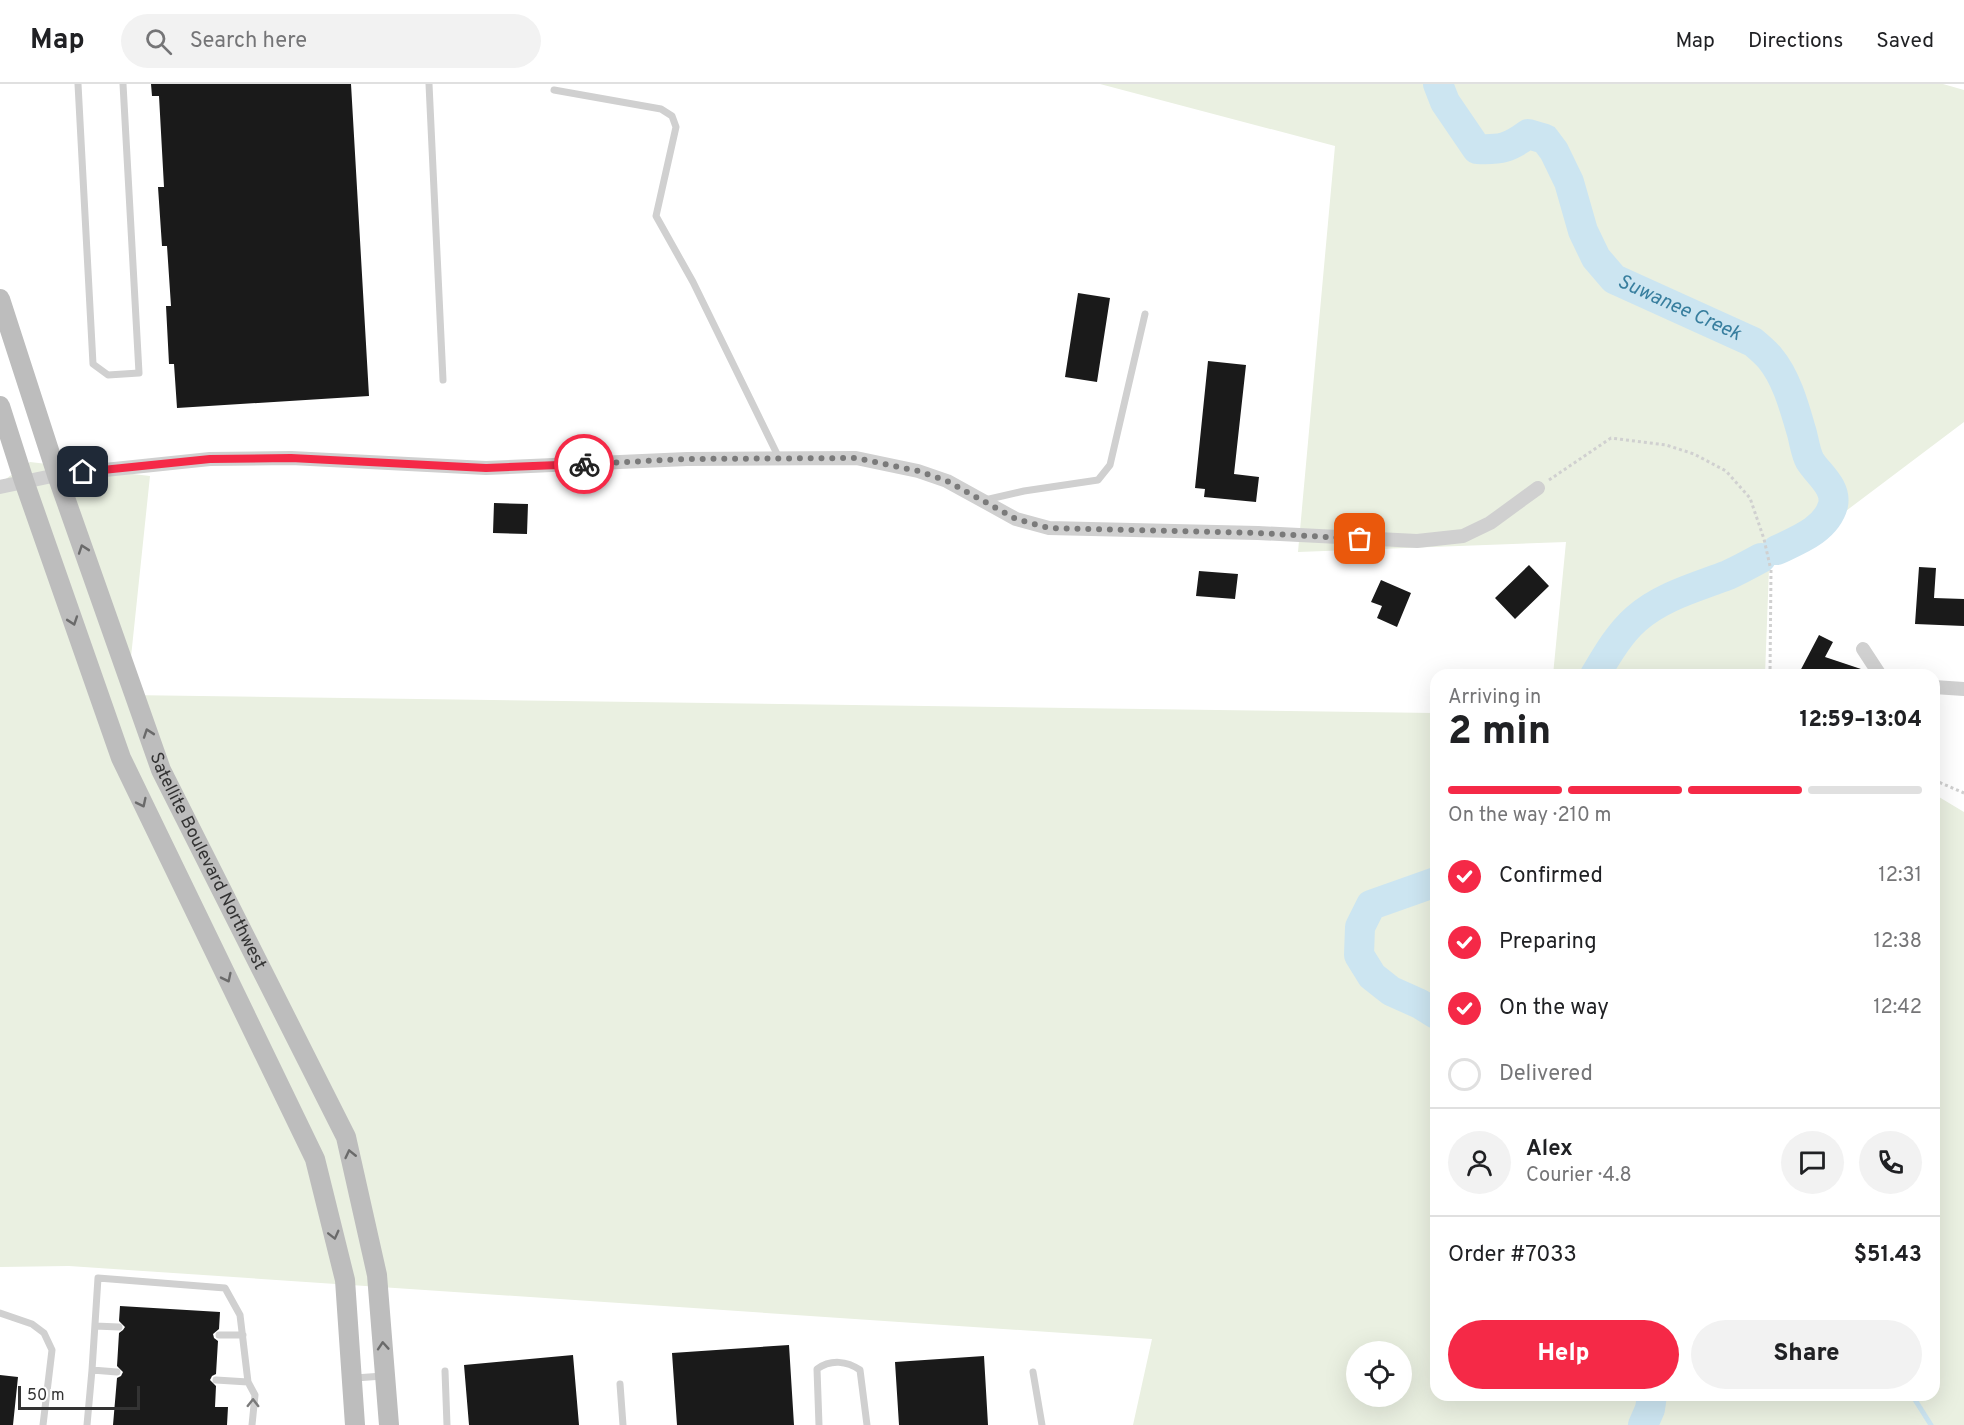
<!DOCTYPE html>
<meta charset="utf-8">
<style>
:root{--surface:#fff;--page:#f2f2f2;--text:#202124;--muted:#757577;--line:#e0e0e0;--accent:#f52947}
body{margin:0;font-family:Overpass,sans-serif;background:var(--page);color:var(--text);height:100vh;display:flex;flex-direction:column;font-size:22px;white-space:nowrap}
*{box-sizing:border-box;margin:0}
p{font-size:20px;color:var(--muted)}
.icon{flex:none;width:33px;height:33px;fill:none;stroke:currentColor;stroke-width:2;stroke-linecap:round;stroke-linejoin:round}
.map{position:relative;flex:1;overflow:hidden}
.sheet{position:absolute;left:1430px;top:585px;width:510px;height:732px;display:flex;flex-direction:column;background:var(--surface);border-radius:18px;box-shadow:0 6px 24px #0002}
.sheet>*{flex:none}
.fabs{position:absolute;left:1346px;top:1257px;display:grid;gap:12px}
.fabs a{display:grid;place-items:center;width:66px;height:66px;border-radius:50%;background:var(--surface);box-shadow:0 6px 24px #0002;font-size:30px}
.scale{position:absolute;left:18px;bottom:15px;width:122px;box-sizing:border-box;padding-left:6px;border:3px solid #333;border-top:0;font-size:16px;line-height:21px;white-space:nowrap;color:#333;-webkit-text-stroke:4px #fff;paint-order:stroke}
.pin{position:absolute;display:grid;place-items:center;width:51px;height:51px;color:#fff;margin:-26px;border-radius:12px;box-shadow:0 3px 9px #0006}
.courier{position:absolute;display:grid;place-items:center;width:60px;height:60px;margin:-30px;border:4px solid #f52947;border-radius:50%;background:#fff;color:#222;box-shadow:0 2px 8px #0007}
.summary em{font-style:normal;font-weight:800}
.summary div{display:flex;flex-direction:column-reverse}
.summary{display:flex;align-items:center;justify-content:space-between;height:102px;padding:0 18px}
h1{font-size:39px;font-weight:800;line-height:45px}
.bar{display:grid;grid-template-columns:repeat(4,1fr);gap:9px 6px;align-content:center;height:72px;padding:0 18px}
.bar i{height:8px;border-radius:4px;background:var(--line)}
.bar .current{background:var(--accent)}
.bar p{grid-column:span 4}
.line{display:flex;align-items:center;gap:15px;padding:0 18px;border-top:2px solid var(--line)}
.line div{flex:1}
.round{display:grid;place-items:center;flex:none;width:63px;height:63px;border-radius:32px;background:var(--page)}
ol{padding:0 18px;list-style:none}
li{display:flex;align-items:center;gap:18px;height:66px}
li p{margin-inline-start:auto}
li .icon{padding:6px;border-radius:50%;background:var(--accent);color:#fff;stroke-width:4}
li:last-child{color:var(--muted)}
li i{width:33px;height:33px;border:3px solid var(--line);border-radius:50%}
.action{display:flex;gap:12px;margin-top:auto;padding:12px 18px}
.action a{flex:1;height:69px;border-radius:36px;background:var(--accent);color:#fff;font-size:24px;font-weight:800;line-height:69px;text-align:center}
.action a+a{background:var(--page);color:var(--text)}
header{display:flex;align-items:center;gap:36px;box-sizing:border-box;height:84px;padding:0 30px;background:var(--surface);border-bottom:2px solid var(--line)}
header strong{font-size:28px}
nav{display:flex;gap:33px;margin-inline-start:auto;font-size:21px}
.search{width:420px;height:54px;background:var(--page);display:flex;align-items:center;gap:15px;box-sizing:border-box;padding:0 21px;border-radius:33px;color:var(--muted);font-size:22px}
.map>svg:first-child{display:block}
</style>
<header>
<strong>Map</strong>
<div class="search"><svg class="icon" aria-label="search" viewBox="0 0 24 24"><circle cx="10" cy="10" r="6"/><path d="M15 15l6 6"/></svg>Search here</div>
<nav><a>Map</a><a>Directions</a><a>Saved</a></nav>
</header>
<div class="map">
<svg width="1964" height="1341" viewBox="0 0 1964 1341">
<rect width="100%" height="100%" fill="#fff"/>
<path fill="#eaf0e1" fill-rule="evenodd" d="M1100 0H1943L1964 6V338L1769 485 1765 591H1553L1566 458 1298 468 1335 62Z
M30 378 150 392 127 611 1435 629 1436 1311H1934V710L1964 728V1341H1133L1152 1255 69 1182 0 1183V399ZM1356 1268H1401V1312H1356Z"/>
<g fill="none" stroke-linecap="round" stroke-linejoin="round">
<path stroke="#cce5f1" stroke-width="5" d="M1912 1311 1931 1341"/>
<g stroke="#cce5f1" stroke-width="30">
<path id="s1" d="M1438 0 1445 18 1477 65C1501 66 1509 64 1528 50L1545 55 1554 67 1569 98 1583 147 1596 174 1614 195 1753 258C1759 263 1765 268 1770 274 1786 293 1794 322 1801 346 1804 355 1805 368 1810 377 1818 390 1837 403 1833 421 1826 446 1798 456 1777 466"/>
<path d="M1595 591C1607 571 1619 550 1636 535 1662 512 1697 503 1728 491 1739 486 1750 480 1761 474"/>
<path d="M1436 798 1371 821 1360 843 1359 871 1372 892 1391 907 1420 920 1436 930"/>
<path d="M1643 1341 1650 1325 1652 1311"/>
</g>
</g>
<path fill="#1a1a1a" d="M151 0H351L369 312 177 324 174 280H169L166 222H171L167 162H162L158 103H164L159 12H152Z
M1078 209 1110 214 1097 298 1065 293Z
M1208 277 1246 281 1234 390 1259 393 1256 418 1204 413 1205 405 1195 404Z
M494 419 528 420 527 450 493 449Z
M1529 481 1549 502 1515 535 1495 514Z
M1919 483 1936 484 1934 514 1964 515V542L1915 540Z
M1199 487 1238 490 1235 515 1196 512Z
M1381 496 1411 509 1397 543 1377 534 1382 522 1371 518Z
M1819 551 1833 558 1825 573 1867 587 1869 591H1798Z
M120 1222 220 1228 219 1245 213 1250 214 1254 218 1257 216 1290 212 1292 210 1296 216 1302 215 1323H228L227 1341H113L117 1294 121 1292 123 1288 117 1282 119 1249 123 1246 125 1243 119 1237Z
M789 1261 794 1341H677L672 1269Z
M573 1271 579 1341H469L464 1281Z
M984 1272 988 1341H899L895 1278Z
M0 1291 18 1293 13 1341H0Z"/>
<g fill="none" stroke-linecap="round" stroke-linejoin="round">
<path stroke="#d0d0d0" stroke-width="3" stroke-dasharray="3 3" stroke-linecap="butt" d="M1549 396 1611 354 1666 361 1694 370 1726 387 1750 414 1764 455 1770 482
M1770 591 1771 485
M1934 696 1964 709"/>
<path stroke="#d0d0d0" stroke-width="7" d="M78 0 93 280 108 291 139 289 123 0
M429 0 443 296
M554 6 661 25 672 32 676 43 656 132 693 198 779 374
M985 416 1024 407 1098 396 1110 381 1145 230
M0 1229 32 1240 44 1249 52 1266 43 1341
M95 1242 119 1243
M219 1251H243
M92 1286 98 1194 225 1204 240 1231 248 1298 255 1311 252 1341
M445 1287 447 1341
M1033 1288 1042 1341
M355 1294 383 1292
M216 1296 248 1298
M620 1300 623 1341
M87 1341 92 1286 117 1288
M819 1341 817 1285C831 1275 847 1277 860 1286L867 1341"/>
<path stroke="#d0d0d0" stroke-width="14" d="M0 403 57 391 210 375 291 374 486 384 687 375 856 374 918 387 947 397 1016 435 1049 444 1258 449 1417 457 1463 452 1490 439 1538 404
M1863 565 1880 591
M1934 603 1964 605"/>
<g stroke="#bdbdbd" stroke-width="20">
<path id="s2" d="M0 215 57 391 161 686 346 1053 377 1191 389 1341"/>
<path d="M0 322 24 397 121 674 315 1075 345 1196 355 1341"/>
</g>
</g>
<defs><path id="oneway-chevron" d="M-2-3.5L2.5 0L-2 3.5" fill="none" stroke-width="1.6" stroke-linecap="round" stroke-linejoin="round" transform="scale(1.5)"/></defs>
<g stroke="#6a6a6a">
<use href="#oneway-chevron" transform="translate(83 465) rotate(-109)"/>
<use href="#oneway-chevron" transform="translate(73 537) rotate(71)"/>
<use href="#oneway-chevron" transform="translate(148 649) rotate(-109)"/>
<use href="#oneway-chevron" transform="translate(142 719) rotate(64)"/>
<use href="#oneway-chevron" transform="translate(227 894) rotate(64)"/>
<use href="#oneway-chevron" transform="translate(350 1070) rotate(-103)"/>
<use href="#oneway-chevron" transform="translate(334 1151) rotate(76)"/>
<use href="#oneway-chevron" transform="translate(383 1262) rotate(-94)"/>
</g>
<use stroke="#7a7a7a" href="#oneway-chevron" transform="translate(253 1319) rotate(-89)"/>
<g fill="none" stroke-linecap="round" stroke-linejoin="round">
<path stroke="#7a7a7a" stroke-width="6" stroke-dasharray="0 10.8" d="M584 380 687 375 856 374 918 387 947 397 1016 435 1049 444 1258 449 1360 455"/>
<path stroke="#f52947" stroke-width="8" d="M83 388 210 375 291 374 486 384 584 380"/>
</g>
<g text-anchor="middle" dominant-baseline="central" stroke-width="6" stroke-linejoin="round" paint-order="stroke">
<g font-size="18" fill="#333" stroke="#fff">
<text stroke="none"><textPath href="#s2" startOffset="600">Satellite Boulevard Northwest</textPath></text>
</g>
<g font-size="20" font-style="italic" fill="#377e9e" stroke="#fff">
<text stroke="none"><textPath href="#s1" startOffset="378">Suwanee Creek</textPath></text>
</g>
</g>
</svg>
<div class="fabs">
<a><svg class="icon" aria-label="locate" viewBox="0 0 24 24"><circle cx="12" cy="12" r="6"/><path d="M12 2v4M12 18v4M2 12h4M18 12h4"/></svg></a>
</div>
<div class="scale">50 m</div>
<div class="pin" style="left:1360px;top:455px;background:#ea580c"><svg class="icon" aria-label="bag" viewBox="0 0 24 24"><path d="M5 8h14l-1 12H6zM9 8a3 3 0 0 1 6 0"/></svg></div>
<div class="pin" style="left:83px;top:388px;background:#1f2937"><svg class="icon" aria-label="home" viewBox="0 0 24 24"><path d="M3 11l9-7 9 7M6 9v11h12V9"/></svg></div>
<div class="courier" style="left:584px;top:380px"><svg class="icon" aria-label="bike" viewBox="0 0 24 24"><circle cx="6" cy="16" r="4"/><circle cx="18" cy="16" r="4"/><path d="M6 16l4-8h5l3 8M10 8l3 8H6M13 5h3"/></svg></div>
<section class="sheet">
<div class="summary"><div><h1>2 min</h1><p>Arriving in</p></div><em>12:59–13:04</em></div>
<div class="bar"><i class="current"></i><i class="current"></i><i class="current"></i><i></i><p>On the way · 210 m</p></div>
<ol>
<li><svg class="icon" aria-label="check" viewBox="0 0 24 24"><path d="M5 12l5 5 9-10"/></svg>Confirmed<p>12:31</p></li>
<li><svg class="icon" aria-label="check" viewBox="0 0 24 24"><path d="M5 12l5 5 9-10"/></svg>Preparing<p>12:38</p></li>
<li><svg class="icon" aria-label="check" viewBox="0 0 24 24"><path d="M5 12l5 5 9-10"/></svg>On the way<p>12:42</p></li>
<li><i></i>Delivered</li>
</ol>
<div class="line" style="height:108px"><a class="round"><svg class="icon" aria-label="person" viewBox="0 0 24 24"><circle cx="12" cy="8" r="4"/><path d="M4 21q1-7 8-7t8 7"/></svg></a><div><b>Alex</b><p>Courier · 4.8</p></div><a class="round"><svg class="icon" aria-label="chat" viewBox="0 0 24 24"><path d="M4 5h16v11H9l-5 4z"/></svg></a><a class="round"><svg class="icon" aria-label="phone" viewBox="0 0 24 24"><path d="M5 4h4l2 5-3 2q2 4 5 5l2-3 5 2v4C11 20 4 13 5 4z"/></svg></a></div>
<div class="line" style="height:78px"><div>Order #7033</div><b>$51.43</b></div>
<div class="action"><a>Help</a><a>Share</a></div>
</section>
</div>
